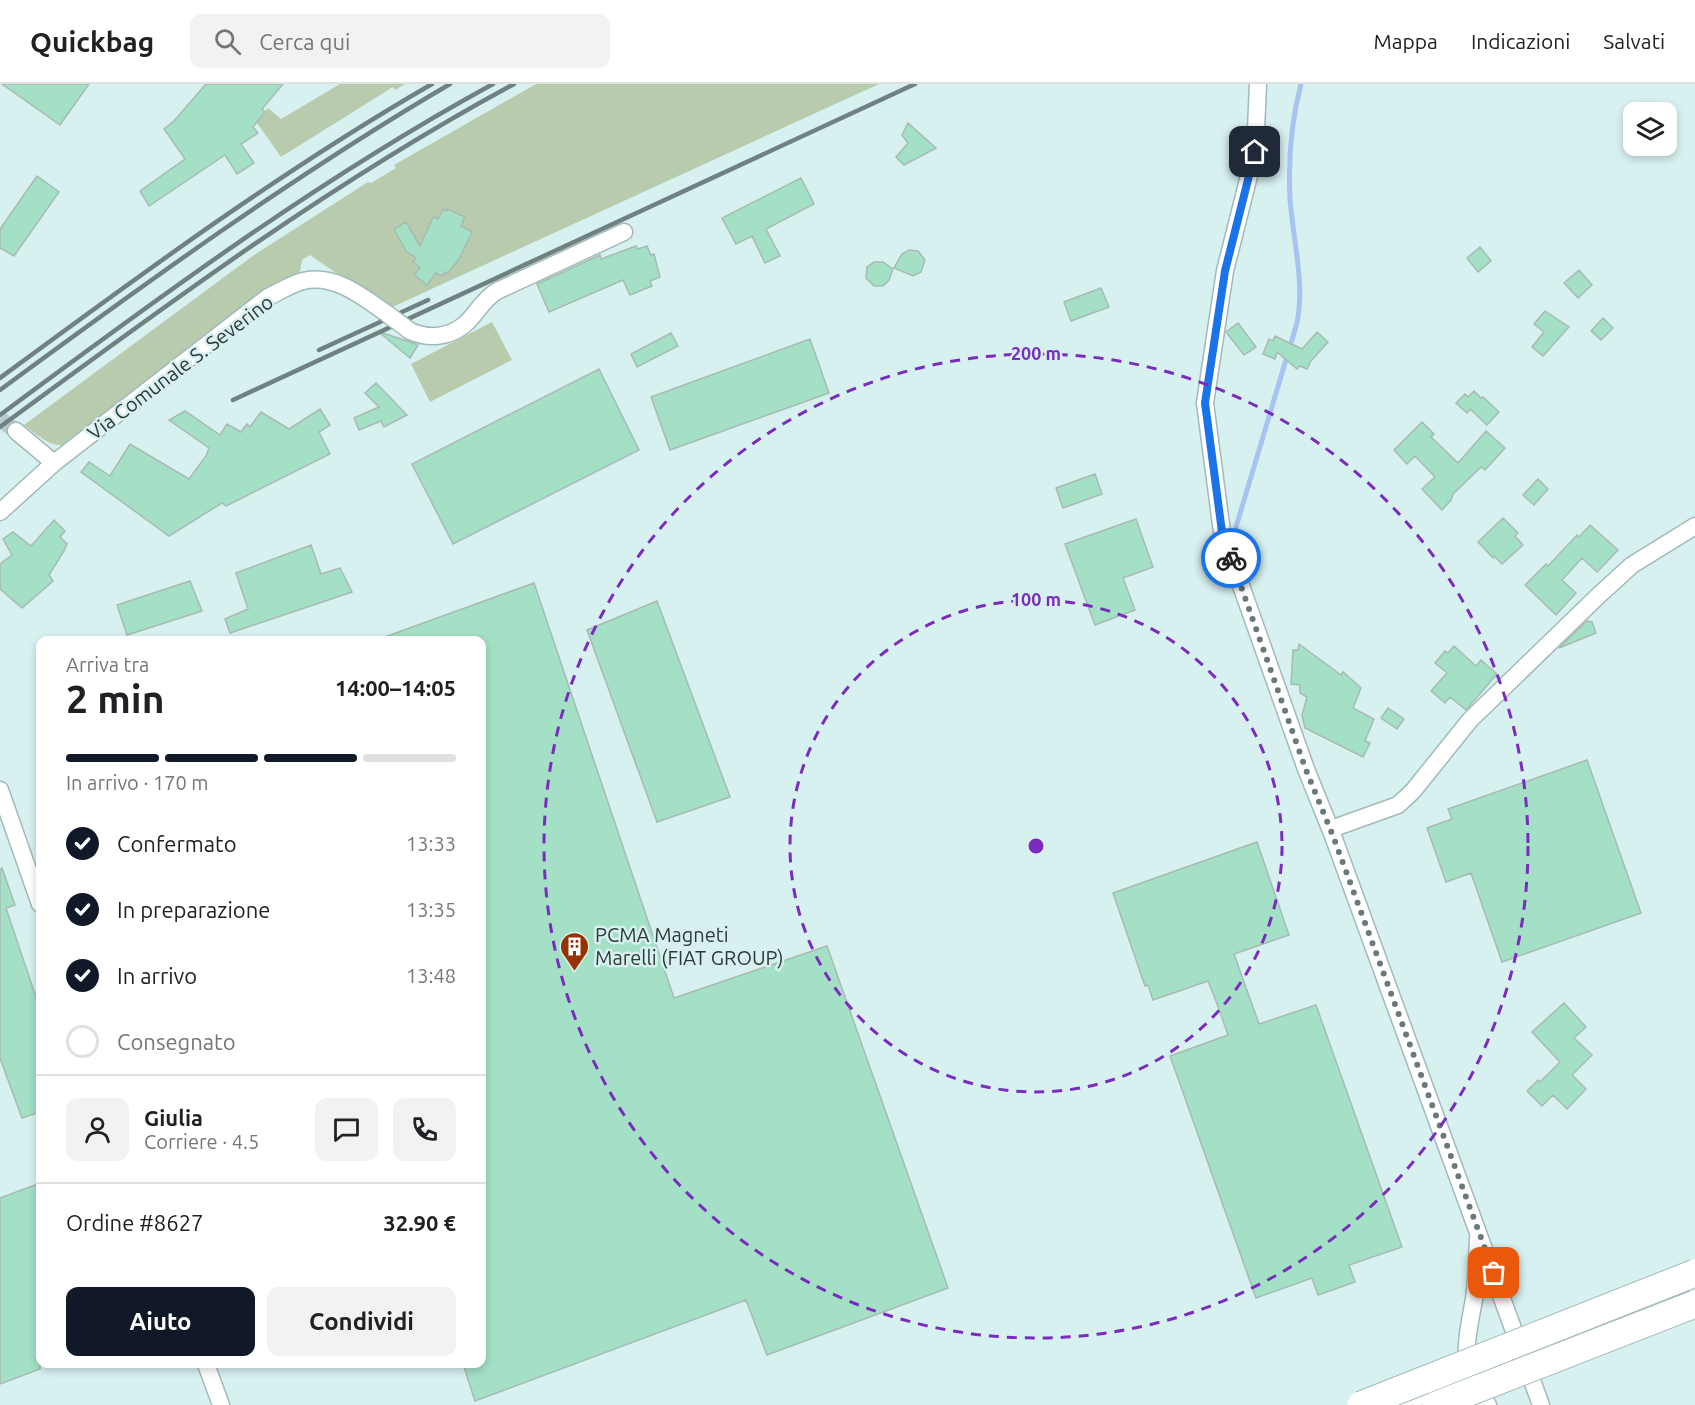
<!DOCTYPE html>
<html lang="it">
<meta charset="utf-8">
<style>
:root{--surface:#fff;--page:#f2f2f2;--text:#202124;--muted:#757577;--line:#e0e0e0;--accent:#111827}
body{margin:0;font-family:Ubuntu,sans-serif;background:var(--page);color:var(--text);height:100vh;display:flex;flex-direction:column;font-size:22px;white-space:nowrap}
*{box-sizing:border-box;margin:0}
p{font-size:20px;color:var(--muted)}
.icon{flex:none;width:33px;height:33px;fill:none;stroke:currentColor;stroke-width:2;stroke-linecap:round;stroke-linejoin:round}
.map{position:relative;flex:1;overflow:hidden}
.side{position:absolute;left:36px;top:552px;width:450px;height:732px;display:flex;flex-direction:column;background:var(--surface);border-radius:12px;box-shadow:0 3px 9px #0003}
.side>*{flex:none}
.buttons{position:absolute;left:1623px;top:18px;display:grid;gap:12px}
.buttons a{display:grid;place-items:center;width:54px;height:54px;border-radius:12px;background:var(--surface);box-shadow:0 3px 9px #0003;font-size:30px}
.pin{position:absolute;display:grid;place-items:center;width:51px;height:51px;color:#fff;margin:-26px;border-radius:12px;box-shadow:0 3px 9px #0006}
.courier{position:absolute;display:grid;place-items:center;width:60px;height:60px;margin:-30px;border:4px solid #1a73e8;border-radius:50%;background:#fff;color:#222;box-shadow:0 2px 8px #0007}
.summary em{font-style:normal;font-weight:700}
.summary div{display:flex;flex-direction:column-reverse}
.summary{display:flex;align-items:center;justify-content:space-between;height:102px;padding:0 30px}
h1{font-size:39px;font-weight:700;line-height:45px}
.bar{display:grid;grid-template-columns:repeat(4,1fr);gap:9px 6px;align-content:center;height:72px;padding:0 30px}
.bar i{height:8px;border-radius:4px;background:var(--line)}
.bar .on{background:var(--accent)}
.bar p{grid-column:span 4}
.line{display:flex;align-items:center;gap:15px;padding:0 30px;border-top:2px solid var(--line)}
.line div{flex:1}
.round{display:grid;place-items:center;flex:none;width:63px;height:63px;border-radius:12px;background:var(--page)}
ol{padding:0 30px;list-style:none}
li{display:flex;align-items:center;gap:18px;height:66px}
li p{margin-inline-start:auto}
li .icon{padding:6px;border-radius:50%;background:var(--accent);color:#fff;stroke-width:4}
li:last-child{color:var(--muted)}
li i{width:33px;height:33px;border:3px solid var(--line);border-radius:50%}
.cta{display:flex;gap:12px;margin-top:auto;padding:12px 30px}
.cta a{flex:1;height:69px;border-radius:12px;background:var(--accent);color:#fff;font-size:24px;font-weight:700;line-height:69px;text-align:center}
.cta a+a{background:var(--page);color:var(--text)}
header{display:flex;align-items:center;gap:36px;box-sizing:border-box;height:84px;padding:0 30px;background:var(--surface);border-bottom:2px solid var(--line)}
header strong{font-size:28px}
nav{display:flex;gap:33px;margin-inline-start:auto;font-size:21px}
.search{width:420px;height:54px;background:var(--page);display:flex;align-items:center;gap:15px;box-sizing:border-box;padding:0 21px;border-radius:12px;color:var(--muted);font-size:22px}
.map>svg:first-child{display:block}
</style>
<header>
<strong>Quickbag</strong>
<div class="search"><svg class="icon" aria-label="search" viewBox="0 0 24 24"><circle cx="10" cy="10" r="6"/><path d="M15 15l6 6"/></svg>Cerca qui</div>
<nav><a>Mappa</a><a>Indicazioni</a><a>Salvati</a></nav>
</header>
<div class="map">
<svg width="1695" height="1321" viewBox="0 0 1695 1321">
<rect width="100%" height="100%" fill="#d7f0f0"/>
<path fill="#b8ccad" d="M340 0H405L395 6 393 3 281 73 257 39 268 24 281 35Z
M536 0H879L388 225 310 171 302 176 300 187 70 360C52 366 38 351 24 341L254 171 368 98 371 99 396 84 394 81Z
M492 238 512 276 430 318 411 280Z"/>
<g fill="none" stroke-linecap="round" stroke-linejoin="round">
<path stroke="#a7c3f2" stroke-width="5" d="M1236 443 1297 239C1305 198 1293 156 1290 115 1288 76 1291 38 1301 0"/>
</g>
<path fill="#a3e0c5" stroke="#a7bbb2" stroke-width="1.5" d="M2 0H89L60 41Z
M206 0H283L262 25 265 28 253 43 258 49 241 60 254 79 237 90 225 71 149 122 140 107 185 75 164 45 174 37Z
M908 39 936 64 904 81 896 73 908 59 902 51Z
M37 92 59 108 14 172 0 164V145Z
M801 94 814 120 766 145 780 172 765 179 752 152 736 160 722 134Z
M443 125 446 127 447 125 465 133 461 142 472 148 459 175 447 190 445 188 442 192 436 189 427 201 414 191 420 184 413 178 416 174 406 167 394 145 406 138 420 162 433 133 438 135Z
M636 162 638 165 647 162 651 171 654 170 660 193 650 197 652 202 630 211 623 196 549 228 537 200 600 171 601 175Z
M1480 163 1491 177 1478 188 1467 174Z
M909 166 918 167 925 176 921 188 913 192 894 184 902 170Z
M874 178H883L893 185 889 196 883 202H874L866 194 867 183Z
M1579 186 1592 201 1578 214 1564 199Z
M1101 204 1109 223 1071 237 1064 218Z
M1545 227 1569 243 1543 272 1532 263 1544 248 1534 240Z
M1603 234 1613 244 1601 256 1591 247Z
M1238 239 1256 263 1244 271 1226 248Z
M380 248 413 259 418 261 410 274 380 249Z
M1317 248 1328 258 1311 277 1307 285 1300 282 1297 285 1277 268 1275 275 1263 270 1269 255 1273 257 1275 252 1302 265Z
M671 249 678 262 637 283 631 270Z
M810 255 829 309 670 366 651 313Z
M599 285 639 366 453 460 412 380Z
M376 299 407 331 384 343 381 337 359 346 354 334 379 323 365 309Z
M1474 307 1481 314 1483 313 1499 328 1487 341 1470 325 1467 329 1456 319 1465 310 1468 313Z
M320 325 330 341 319 348 330 370 226 422 222 419 169 452 81 388 89 378 110 392 130 360 189 395 206 372 209 364 169 336 185 327 220 351 227 340 241 348 247 340 250 343 261 328 289 345Z
M1422 338 1434 350 1431 353 1458 379 1486 347 1505 364 1485 386 1481 383 1453 410 1451 416 1442 426 1422 405 1435 393 1415 372 1407 380 1394 366Z
M1095 390 1102 410 1063 424 1056 404Z
M1538 395 1548 405 1534 421 1523 411Z
M1503 434 1518 449 1515 452 1523 461 1502 480 1494 472 1493 474 1478 458Z
M1136 435 1153 483 1123 494 1135 526 1095 541 1065 460Z
M54 436 65 447 60 453 67 460 64 467 49 491 53 497 22 524 0 505V480L12 471 3 455 13 448 31 462Z
M1590 441 1618 466 1597 488 1582 474 1562 496 1576 509 1556 531 1525 501 1546 480 1548 482 1577 451 1579 453Z
M311 461 321 490 340 484 352 508 230 549 225 535 248 525 236 489Z
M190 497 202 527 127 551 117 521Z
M534 499 674 914 827 862 948 1204 767 1271 746 1216 475 1317 463 1280H482V556H379V555Z
M657 517 730 713 657 738 587 546Z
M1587 537 1592 538 1596 549 1559 564Z
M1299 560 1341 591 1343 588 1361 604 1353 624 1374 635 1365 657 1370 659 1363 673 1305 644 1302 631 1307 613 1300 609V601L1291 600 1293 566H1298Z
M1454 562 1476 582 1481 576 1497 590 1466 626 1450 613 1445 619 1431 607 1447 589 1435 579 1445 567 1448 569Z
M1388 624 1404 635 1397 645 1381 634Z
M1587 676 1641 829 1502 878 1471 789 1446 798 1427 744 1452 735 1448 725Z
M1257 758 1289 851 1234 870 1259 940 1316 921 1402 1163 1349 1181 1355 1198 1318 1211 1312 1194 1256 1214 1170 972 1228 951 1216 917 1208 897 1153 916 1148 901 1145 902 1113 809Z
M2 784 15 821 6 824 40 925V1028L22 1034 0 974V785Z
M1564 919 1586 943 1574 954 1592 971 1572 991 1586 1005 1567 1025 1553 1011 1542 1022 1527 1007 1538 996 1540 998 1560 978 1532 948Z
M40 1099V1285L0 1300V1114Z"/>
<g fill="none" stroke-linecap="round" stroke-linejoin="round">
<path stroke="#b6cbcc" stroke-width="16" stroke-dasharray="16 8" stroke-linecap="butt" d="M0 335 16 347"/>
<defs>
<path id="minor" d="M1258 0 1255 68 1225 187 1205 319 1222 448 1306 685 1333 752 1541 1321
M410 247C428 255 448 254 464 241 477 230 481 217 497 207L624 148
M16 347 54 379
M0 428 54 379 268 213C279 208 291 200 303 197 334 189 363 213 386 229
M0 706 40 820
M1331 745 1398 721 1413 707 1470 636 1598 512 1632 481 1695 442
M1478 1154C1477 1174 1477 1195 1474 1215 1467 1256 1457 1286 1488 1321
M206 1280 221 1321
M1398 1321 1454 1300"/>
</defs>
<use href="#minor" stroke="#a2b9ba" stroke-width="19"/>
<use href="#minor" stroke="#fff" stroke-width="16"/>
<path stroke="#718081" stroke-width="4.5" d="M319 266 428 216
M0 294C140 191 281 87 432 0
M0 306C147 198 293 92 450 0
M233 316 915 0
M0 331C159 213 319 95 493 0
M0 343C166 221 332 98 514 0"/>
<defs>
<path id="minor-bridge" d="M386 229 410 247"/>
<path id="trunk-bridge" d="M1361 1321 1695 1189
M1436 1321 1695 1220"/>
</defs>
<use href="#minor-bridge" stroke="#a2b9ba" stroke-width="19" stroke-linecap="butt"/>
<use href="#trunk-bridge" stroke="#a2b9ba" stroke-width="29" stroke-linecap="butt"/>
<use href="#minor-bridge" stroke="#fff" stroke-width="16"/>
<use href="#trunk-bridge" stroke="#fff" stroke-width="27"/>
</g>
<g fill="none" stroke-linecap="round" stroke-linejoin="round">
<path stroke="#6a797a" stroke-width="6" stroke-dasharray="0 10.8" d="M1231 474 1306 686 1333 752 1494 1189"/>
<path stroke="#1a73e8" stroke-width="8" d="M1231 474 1222 448 1205 319 1225 187 1255 68"/>
</g>
<g fill="none" stroke="#7b2cbf" stroke-width="3" stroke-dasharray="10 8">
<circle cx="1036" cy="762" r="246"/>
<circle cx="1036" cy="762" r="492"/>
</g>
<defs>
<symbol id="building-pin" viewBox="-11 -11 22 30"><path d="M0 17L-7.5 6A9.5 9.5 0 1 1 7.5 6Z" fill="#973205" stroke="#d7f0f0"/><path d="M-4-6H4V6H1V3H-1V6H-4ZM-2.5-4.3h1.7v1.8h-1.7ZM.8-4.3h1.7v1.8H.8ZM-2.5-1h1.7V.8h-1.7ZM.8-1h1.7V.8H.8Z" fill="#fff"/></symbol>
</defs>
<g fill-rule="evenodd">
<use href="#building-pin" x="558" y="846" width="33" height="45"/>
</g>
<g text-anchor="middle" dominant-baseline="central" stroke-width="5" stroke-linejoin="round" paint-order="stroke">
<g font-size="20" fill="#30393a" stroke="#d7f0f0">
<text transform="translate(180 283) rotate(-37)">Via Comunale S. Severino</text>
</g>
<g font-size="20" fill="#30393a" stroke="#d7f0f0" text-anchor="start">
<text x="595" y="850">PCMA Magneti<tspan x="595" dy="23">Marelli (FIAT GROUP)</tspan></text>
</g>
</g>
<circle cx="1036" cy="762" r="9" fill="#7b2cbf" stroke="#d7f0f0" stroke-width="3"/>
<g font-size="18" text-anchor="middle" font-weight="bold" fill="#7b2cbf" stroke="#d7f0f0" stroke-width="5" stroke-linejoin="round" paint-order="stroke">
<text x="1036" y="276">200 m</text>
<text x="1036" y="522">100 m</text>
</g>
</svg>
<div class="buttons">
<a><svg class="icon" aria-label="layers" viewBox="0 0 24 24"><path d="M12 4l9 5-9 5-9-5zM3 14l9 5 9-5"/></svg></a>
</div>
<div class="pin" style="left:1494px;top:1189px;background:#ea580c"><svg class="icon" aria-label="bag" viewBox="0 0 24 24"><path d="M5 8h14l-1 12H6zM9 8a3 3 0 0 1 6 0"/></svg></div>
<div class="pin" style="left:1255px;top:68px;background:#1f2937"><svg class="icon" aria-label="home" viewBox="0 0 24 24"><path d="M3 11l9-7 9 7M6 9v11h12V9"/></svg></div>
<div class="courier" style="left:1231px;top:474px"><svg class="icon" aria-label="bike" viewBox="0 0 24 24"><circle cx="6" cy="16" r="4"/><circle cx="18" cy="16" r="4"/><path d="M6 16l4-8h5l3 8M10 8l3 8H6M13 5h3"/></svg></div>
<section class="side">
<div class="summary"><div><h1>2 min</h1><p>Arriva tra</p></div><em>14:00–14:05</em></div>
<div class="bar"><i class="on"></i><i class="on"></i><i class="on"></i><i></i><p>In arrivo · 170 m</p></div>
<ol>
<li><svg class="icon" aria-label="check" viewBox="0 0 24 24"><path d="M5 12l5 5 9-10"/></svg>Confermato<p>13:33</p></li>
<li><svg class="icon" aria-label="check" viewBox="0 0 24 24"><path d="M5 12l5 5 9-10"/></svg>In preparazione<p>13:35</p></li>
<li><svg class="icon" aria-label="check" viewBox="0 0 24 24"><path d="M5 12l5 5 9-10"/></svg>In arrivo<p>13:48</p></li>
<li><i></i>Consegnato</li>
</ol>
<div class="line" style="height:108px"><a class="round"><svg class="icon" aria-label="person" viewBox="0 0 24 24"><circle cx="12" cy="8" r="4"/><path d="M4 21q1-7 8-7t8 7"/></svg></a><div><b>Giulia</b><p>Corriere · 4.5</p></div><a class="round"><svg class="icon" aria-label="chat" viewBox="0 0 24 24"><path d="M4 5h16v11H9l-5 4z"/></svg></a><a class="round"><svg class="icon" aria-label="phone" viewBox="0 0 24 24"><path d="M5 4h4l2 5-3 2q2 4 5 5l2-3 5 2v4C11 20 4 13 5 4z"/></svg></a></div>
<div class="line" style="height:78px"><div>Ordine #8627</div><b>32.90 €</b></div>
<div class="cta"><a>Aiuto</a><a>Condividi</a></div>
</section>
</div>
